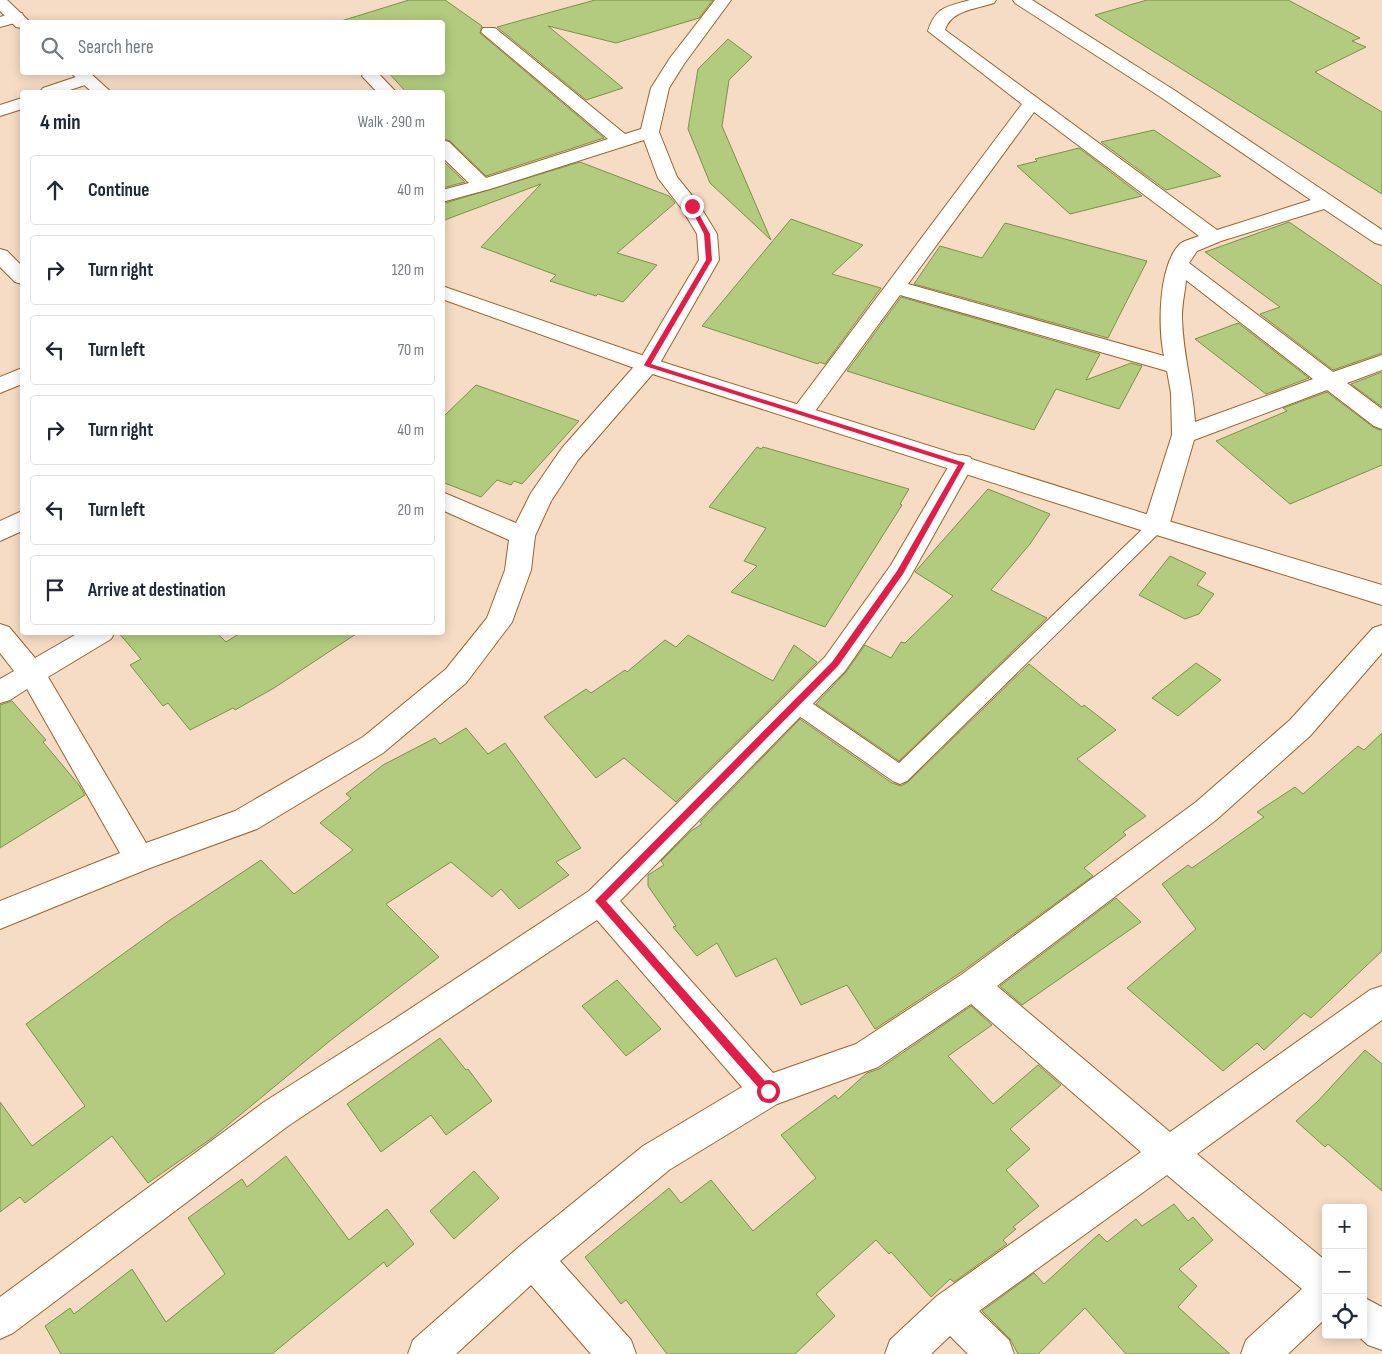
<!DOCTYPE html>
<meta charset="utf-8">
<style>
:root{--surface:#fff;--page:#f2f2f3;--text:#1f2937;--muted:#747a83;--line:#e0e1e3}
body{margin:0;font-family:"Sofia Sans Condensed",sans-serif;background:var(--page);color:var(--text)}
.controls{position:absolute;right:15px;bottom:15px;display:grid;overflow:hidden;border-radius:5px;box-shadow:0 2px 12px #0003}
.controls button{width:45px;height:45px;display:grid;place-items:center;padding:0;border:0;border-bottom:1px solid var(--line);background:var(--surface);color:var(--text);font:25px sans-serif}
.stop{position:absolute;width:15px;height:15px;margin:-11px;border:4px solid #e11d48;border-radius:50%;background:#fff}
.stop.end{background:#e11d48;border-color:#fff;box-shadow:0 1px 5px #0008}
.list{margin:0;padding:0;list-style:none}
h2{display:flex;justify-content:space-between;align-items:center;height:65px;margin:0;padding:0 20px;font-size:21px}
h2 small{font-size:16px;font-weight:400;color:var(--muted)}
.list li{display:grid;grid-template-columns:32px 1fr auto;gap:15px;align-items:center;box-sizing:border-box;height:70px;margin:0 10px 10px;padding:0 10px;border:1px solid var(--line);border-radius:5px}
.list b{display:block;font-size:19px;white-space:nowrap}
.list em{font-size:16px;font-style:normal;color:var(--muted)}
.icon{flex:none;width:28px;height:28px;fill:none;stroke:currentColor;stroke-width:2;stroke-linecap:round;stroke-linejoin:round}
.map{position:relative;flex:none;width:1382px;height:1354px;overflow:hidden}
.search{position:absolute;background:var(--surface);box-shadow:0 2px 12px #0003;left:20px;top:20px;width:425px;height:55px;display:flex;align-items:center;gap:12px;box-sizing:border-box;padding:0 18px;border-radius:5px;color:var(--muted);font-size:19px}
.panel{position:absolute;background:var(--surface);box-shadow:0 2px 12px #0003;left:20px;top:90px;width:425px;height:545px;border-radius:5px}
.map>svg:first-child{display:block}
</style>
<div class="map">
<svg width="1382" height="1354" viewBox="0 0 1382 1354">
<rect width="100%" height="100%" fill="#f6dcc5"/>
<g fill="#b2cb7e" stroke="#7b9247">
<path d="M409,0H445L482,26L480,33L604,138L486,176L450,141L442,138V92H406L388,72H442V22L341,21Z"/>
<path d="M595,0H713L699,18L616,43L548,26L623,88L586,100L497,27Z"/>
<path d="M1147,0H1288L1360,38L1352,41L1366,47L1315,72L1382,112V194L1095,15Z"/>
<path d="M728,39L752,57L729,80L722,126L771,240L710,183L688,129L698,69Z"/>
<path d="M1154,130L1221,176L1166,190L1101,142Z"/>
<path d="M1079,148L1142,196L1070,214L1017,166L1037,161L1035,159Z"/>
<path d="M442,160L465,182L442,188Z"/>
<path d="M580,162L669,196L675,203L617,253L657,265L623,302L598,294L596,296L550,281L556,275L481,247L541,184L442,221V204Z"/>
<path d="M791,219L863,245L832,274L881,288L825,364L819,362L818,364L702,326Z"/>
<path d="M1289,222L1382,286V353L1333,370L1260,314L1280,307L1205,252Z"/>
<path d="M1005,223L1147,261L1108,338L914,284L940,246L982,258Z"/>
<path d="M901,297L1100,354L1086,380L1131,363L1142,366L1119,409L1056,389L1034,430L847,371Z"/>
<path d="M1238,323L1309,378L1266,394L1195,339Z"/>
<path d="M1382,372V407L1351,384Z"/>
<path d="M476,385L579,421L522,484L514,481L511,485L497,480L481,497L442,482V418Z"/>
<path d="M1327,392L1373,427L1382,431V465L1290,504L1216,441L1287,411L1283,408Z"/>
<path d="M757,447L761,449L763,447L909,489L900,504L902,505L825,627L731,592L757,566L744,561L766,528L709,507Z"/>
<path d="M988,489L1050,514L1030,544L991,590L1047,618L899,761L816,704L846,672L865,645L891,658L901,642L905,643L953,596L915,572Z"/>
<path d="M1170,556L1206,573L1197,585L1214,594L1199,614L1185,619L1139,595Z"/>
<path d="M118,632H216L226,642L242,632H359L274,688L235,710L233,708L190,730L168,703L163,706L130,665L141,659Z"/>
<path d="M688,635L773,681L794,645L817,662L676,802L624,758L596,778L544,717L586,689L591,693L625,670L627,672L665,640L676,647Z"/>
<path d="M1196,663L1221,680L1178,716L1152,698Z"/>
<path d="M1029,664L1082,707L1084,705L1116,730L1077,759L1146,816L1123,832L1126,835L1084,868L1093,876L960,973L875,1029L847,985L801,1005L776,958L736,977L717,943L697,956L673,927L676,926L648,886V875L664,865L661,861L691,831L702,824L700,822L800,719L892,783L901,786L908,782Z"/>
<path d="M12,701L46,740L43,742L79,785L85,795L0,848V705Z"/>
<path d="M466,728L488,754L505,743L581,848L556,862L569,875L519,909L501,889L492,897L451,862L386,904L439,957L331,1040L212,1138L148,1183L112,1136L25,1203L20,1197L0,1212V1102L32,1146L85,1106L26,1024L170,920L261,860L294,894L353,850L320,823L351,798L346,794L383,765L435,738L440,744Z"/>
<path d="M1382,733V951L1311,1018L1304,1013L1264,1050L1257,1043L1223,1071L1127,988L1196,929L1162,884L1188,865L1192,868L1264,817L1257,812L1295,787L1303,794L1358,746L1364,750Z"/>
<path d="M1116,898L1141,922L1022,1005L1000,986Z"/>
<path d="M617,980L661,1029L626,1056L582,1006Z"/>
<path d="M971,1006L992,1025L948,1056L993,1104L1038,1065L1061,1085L1010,1129L1030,1149L1006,1170L1039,1206L1013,1227L1016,1229L1003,1240L1007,1244L954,1282L950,1279L931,1297L891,1252L889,1254L876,1240L816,1294L835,1316L795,1354H667L626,1300L621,1304L585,1257L669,1188L681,1203L711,1180L753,1231L816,1178L781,1135L835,1095L838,1099L867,1073L879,1069Z"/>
<path d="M440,1038L466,1070L468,1069L492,1101L446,1135L431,1115L381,1152L347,1104Z"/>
<path d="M1365,1050L1382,1064V1191L1328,1144L1325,1147L1296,1121L1318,1101Z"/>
<path d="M286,1156L349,1240L387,1209L414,1244L387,1267L384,1262L272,1354H61L45,1326L70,1308L74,1314L132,1269L166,1322L225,1274L188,1218L242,1179L247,1187Z"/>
<path d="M474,1171L499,1198L454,1239L430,1211Z"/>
<path d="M1174,1204L1188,1221L1193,1217L1213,1240L1179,1269L1197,1286L1178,1307L1230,1354H1126L1085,1308L1038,1354H1018L1010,1339L982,1311L1034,1273L1044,1284L1099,1234L1107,1242L1136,1219L1142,1226Z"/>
</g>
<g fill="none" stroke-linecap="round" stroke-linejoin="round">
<g stroke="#9d6327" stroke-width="2">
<path id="service" d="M1156,520L1162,522L1165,526L1162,530L907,781L900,784L893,781L789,709L786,703L789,697L796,695L803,697L899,763L1150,522Z"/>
</g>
<g stroke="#9d6327" stroke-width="2">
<g id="minor">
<path d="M715,0H731L684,64L669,88L659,132L677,177L698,203L717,234L719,260L656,370L578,460L551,501L535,536L531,570L512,622L466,683L383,753L257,829L150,868L0,929V901L120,853L27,689L10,700L0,703V679L14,671L0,653V624L9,627L35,658L80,632H115L111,639L48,677L146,843L235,811L363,737L446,669L487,618L505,570L509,540L442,510V492L516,523L531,493L562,448L639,361L699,260L697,234L682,209L658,178L644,140L490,189L442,202V190L469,183L442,157V140L449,142L486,178L608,139L481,32L483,28H495L625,134L641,129L651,88L670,58Z"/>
<path d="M970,0H996L994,3C976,9 951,10 945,30L1217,230L1311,200L1162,98L1015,3L1013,0H1032L1174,90L1382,230V245L1375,243L1324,209L1221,241L1197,251L1189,263L1333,372L1382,355V370L1347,383L1382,409V429L1374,426L1327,390L1194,440L1169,526L1165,532L1156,535L1147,532L1143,526L1172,435L1171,393L1167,371L900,295L810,418L802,420L794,418L790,413L794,408L1022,104L928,31C936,6 947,7 970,0ZM1034,112L1199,236C1194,238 1186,240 1181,243C1158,264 1158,327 1164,356L908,284ZM1186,280L1313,379L1195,422C1193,386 1182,351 1182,315C1182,304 1185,292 1186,280Z"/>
<path d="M16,12L22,13L24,17L22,21L0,27V17Z"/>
<path d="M365,72H377L396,92H377L362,76Z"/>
<path d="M85,74L91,75L94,79L91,83L64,92H40L43,88Z"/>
<path d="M22,98V109L0,116V105Z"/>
<path d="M0,249L7,251L22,266V284L15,282L0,267Z"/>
<path d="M22,368V384L0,393V377Z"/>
<path d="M962,455L970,457L974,463L909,579L845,671L620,901L773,1073L856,1044L961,975L1196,802L1290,720L1373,628L1382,625V653L1310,736L1216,820L997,986L1170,1132L1370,990L1382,986V1020L1197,1154L1326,1261V1318L1288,1354H1241L1246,1340L1302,1289L1167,1175L979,1311L1009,1340L1014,1354H968L950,1336L931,1354H885L890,1340L937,1296L1141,1152L971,1004L878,1067L777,1104L669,1170L560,1261L631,1340L636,1354H591L531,1285L456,1354H408L413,1340L520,1246L643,1146L742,1087L597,920L288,1126L13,1333L0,1339V1297L264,1102L390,1022L589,891L825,657L891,565L954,457Z"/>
<path d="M22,511V531L0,541V521Z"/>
<path d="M1363,1297L1382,1307V1350L1368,1345L1357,1335H1363Z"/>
</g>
</g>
<g stroke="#9d6327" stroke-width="2">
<g id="tertiary">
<path d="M0,0H7L30,22H22V28L16,27L0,11Z"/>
<path d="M70,72H89L111,92H92Z"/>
<path d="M442,286L656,360L1165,520L1382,585V605L1147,532L640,370L442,299Z"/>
</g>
</g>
<use href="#service" fill="#fff" fill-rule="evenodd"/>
<use href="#minor" fill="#fff" fill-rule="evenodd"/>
<use href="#tertiary" fill="#fff" fill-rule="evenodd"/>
</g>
<path fill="#e11d48" d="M689,205H694L710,234L712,260L651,364L965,463L903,574L838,666L606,901L771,1088L773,1091L768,1096L764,1094L595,901L832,662L897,571L958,465L645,366L644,365L706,260L704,234Z"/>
</svg>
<div class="controls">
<button>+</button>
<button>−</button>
<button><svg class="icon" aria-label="locate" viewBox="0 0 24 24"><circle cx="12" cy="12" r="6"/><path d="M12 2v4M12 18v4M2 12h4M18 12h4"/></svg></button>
</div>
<div class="stop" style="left:768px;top:1091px"></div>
<div class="stop end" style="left:692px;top:206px"></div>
<div class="search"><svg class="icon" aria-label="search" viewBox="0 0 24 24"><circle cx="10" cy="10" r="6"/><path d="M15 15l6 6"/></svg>Search here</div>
<section class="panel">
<h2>4 min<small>Walk · 290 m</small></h2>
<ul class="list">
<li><svg class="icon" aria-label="ahead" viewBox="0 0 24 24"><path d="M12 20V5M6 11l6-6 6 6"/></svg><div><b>Continue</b></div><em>40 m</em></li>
<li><svg class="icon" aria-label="right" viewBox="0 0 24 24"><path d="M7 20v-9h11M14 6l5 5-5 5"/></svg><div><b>Turn right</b></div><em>120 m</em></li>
<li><svg class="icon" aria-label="left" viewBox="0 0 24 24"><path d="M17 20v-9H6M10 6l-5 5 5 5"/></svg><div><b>Turn left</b></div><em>70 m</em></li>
<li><svg class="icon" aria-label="right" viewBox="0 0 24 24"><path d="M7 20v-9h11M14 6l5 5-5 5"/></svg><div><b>Turn right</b></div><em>40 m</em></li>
<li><svg class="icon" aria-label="left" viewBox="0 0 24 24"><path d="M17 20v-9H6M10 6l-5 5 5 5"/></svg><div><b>Turn left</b></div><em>20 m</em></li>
<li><svg class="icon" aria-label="arrive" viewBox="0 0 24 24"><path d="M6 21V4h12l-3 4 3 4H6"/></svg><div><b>Arrive at destination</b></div></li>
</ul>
</section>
</div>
